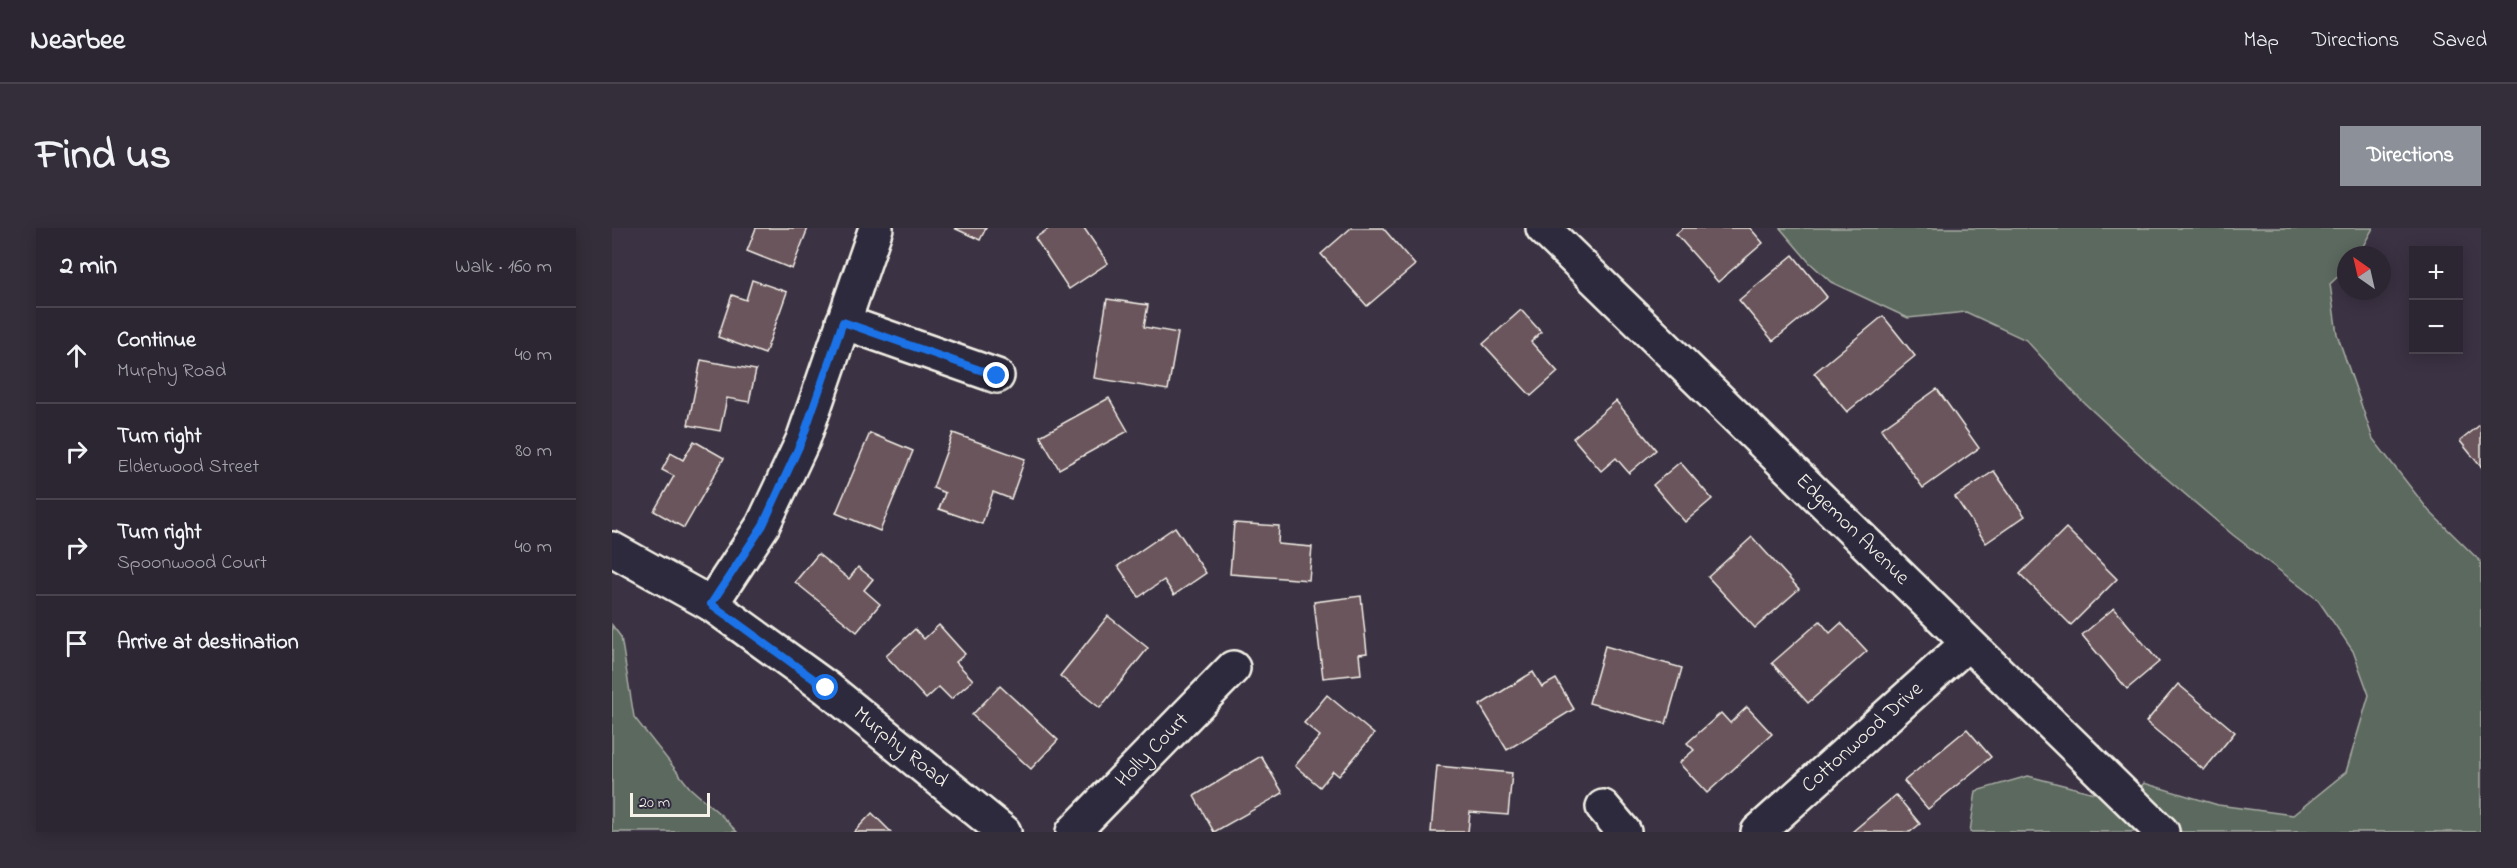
<!DOCTYPE html>
<meta charset="utf-8">
<style>
:root{--surface:#2c2632;--page:#342e3a;--text:#f1f3f6;--muted:#a6a5ac;--line:#48434d;--accent:#8c9099}
body{margin:0;font-family:"Indie Flower",sans-serif;background:var(--page);color:var(--text)}
.controls{position:absolute;right:18px;top:18px;display:grid;overflow:hidden;border-radius:0px;box-shadow:0 3px 15px #0003}
.controls button{width:54px;height:54px;display:grid;place-items:center;padding:0;border:0;border-bottom:2px solid var(--line);background:var(--surface);color:var(--text);font:30px sans-serif}
.compass{position:absolute;left:1725px;top:18px;width:54px;height:54px;border-radius:50%;background:var(--surface);box-shadow:0 3px 15px #0003;rotate:326deg}
.scale{position:absolute;left:18px;bottom:15px;width:80px;box-sizing:border-box;padding-left:6px;border:3px solid #f4f1e8;border-top:0;font-size:16px;line-height:21px;white-space:nowrap;color:#f4f1e8;-webkit-text-stroke:4px #2f2a3d;paint-order:stroke}
.stop{position:absolute;width:18px;height:18px;margin:-14px;border:4px solid #1a73e8;border-radius:50%;background:#fff}
.stop.end{background:#1a73e8;border-color:#fff;box-shadow:0 2px 6px #0008}
.list{margin:0;padding:0;list-style:none}
h2{display:flex;justify-content:space-between;align-items:center;height:78px;margin:0;padding:0 24px;font-size:26px}
h2 small{font-size:20px;font-weight:400;color:var(--muted)}
.list li{display:grid;grid-template-columns:39px 1fr auto;gap:18px;align-items:center;box-sizing:border-box;height:96px;padding:0 24px;border-top:2px solid var(--line)}
.list b{display:block;font-size:22px;white-space:nowrap}
.list p{margin:0;font-size:20px;white-space:nowrap;color:var(--muted)}
.list em{font-size:20px;font-style:normal;color:var(--muted)}
.icon{flex:none;width:33px;height:33px;fill:none;stroke:currentColor;stroke-width:2;stroke-linecap:round;stroke-linejoin:round}
.map{position:relative;flex:none;width:1869px;height:604px;overflow:hidden;border-radius:0px}
header{display:flex;align-items:center;gap:36px;box-sizing:border-box;height:84px;padding:0 30px;background:var(--surface);border-bottom:2px solid var(--line)}
header strong{font-size:28px}
nav{display:flex;gap:33px;margin-inline-start:auto;font-size:21px}
.intro{display:flex;align-items:center;justify-content:space-between;box-sizing:border-box;height:144px;padding:0 36px}
h1{margin:0;font-size:42px}
.button{padding:15px 27px;border-radius:0px;background:var(--accent);color:#fff;font-size:21px;font-weight:700}
main{display:flex;gap:36px;padding:0 36px}
aside{flex:1;background:var(--surface);border-radius:0px;box-shadow:0 3px 15px #0003}
.map>svg:first-child{display:block}
</style>
<header>
<strong>Nearbee</strong>
<nav><a>Map</a><a>Directions</a><a>Saved</a></nav>
</header>
<div class="intro"><h1>Find us</h1><a class="button">Directions</a></div>
<main>
<aside>
<h2>2 min<small>Walk · 160 m</small></h2>
<ul class="list">
<li><svg class="icon" aria-label="ahead" viewBox="0 0 24 24"><path d="M12 20V5M6 11l6-6 6 6"/></svg><div><b>Continue</b><p>Murphy Road</p></div><em>40 m</em></li>
<li><svg class="icon" aria-label="right" viewBox="0 0 24 24"><path d="M7 20v-9h11M14 6l5 5-5 5"/></svg><div><b>Turn right</b><p>Elderwood Street</p></div><em>80 m</em></li>
<li><svg class="icon" aria-label="right" viewBox="0 0 24 24"><path d="M7 20v-9h11M14 6l5 5-5 5"/></svg><div><b>Turn right</b><p>Spoonwood Court</p></div><em>40 m</em></li>
<li><svg class="icon" aria-label="arrive" viewBox="0 0 24 24"><path d="M6 21V4h12l-3 4 3 4H6"/></svg><div><b>Arrive at destination</b></div></li>
</ul>
</aside>
<div class="map">
<svg width="1869" height="604" viewBox="0 0 1869 604">
<rect width="100%" height="100%" fill="#3b3243"/>
<filter id="ink" filterUnits="userSpaceOnUse"><feTurbulence type="fractalNoise" baseFrequency=".0167" numOctaves="2"/><feDisplacementMap in="SourceGraphic" scale="12" xChannelSelector="R" yChannelSelector="G"/><feConvolveMatrix kernelMatrix="1 2 1 2 8 2 1 2 1" color-interpolation-filters="sRGB"/></filter>
<g filter="url(#ink)">
<g fill="#5c695f" stroke="#a8ada4" stroke-width="1.5">
<path d="M1168,0H1761L1746,27H1734V41L1718,56L1725,106L1761,211L1817,283L1869,334V604H1570L1526,562L1532,555L1606,577L1681,587L1734,544L1757,467L1741,423L1706,372L1621,307L1540,238L1468,171L1414,112L1354,84L1296,90L1219,54L1197,34Z"/>
<path d="M0,397L9,409L22,489L78,560L109,587L125,604H0Z"/>
<path d="M1416,548L1482,565L1489,564L1530,604H1358L1364,563Z"/>
</g>
<g fill="#6b545c" stroke="#f4f1e8" stroke-width="1.5">
<path d="M144,0H196L180,41L135,23Z"/>
<path d="M342,0H374L368,12Z"/>
<path d="M438,0H472L496,35L457,61L423,10Z"/>
<path d="M739,0H771L803,37L755,78L709,26Z"/>
<path d="M1071,0H1138L1151,15L1106,54L1064,6Z"/>
<path d="M1181,27L1215,69L1161,113L1127,72Z"/>
<path d="M140,52L175,64L153,126L106,109L120,67L134,72Z"/>
<path d="M495,71L536,77L532,99L566,105L556,162L482,150Z"/>
<path d="M909,82L929,104L919,114L946,144L919,168L871,116Z"/>
<path d="M1271,88L1303,128L1235,184L1202,145Z"/>
<path d="M89,132L144,142L137,174L115,170L108,203L76,197Z"/>
<path d="M1325,161L1367,220L1311,260L1269,201Z"/>
<path d="M497,170L516,203L447,241L428,208Z"/>
<path d="M1004,173L1044,222L1017,245L1004,230L989,243L961,210Z"/>
<path d="M1869,196V239L1848,213Z"/>
<path d="M258,205L301,223L268,303L224,285Z"/>
<path d="M341,205L413,231L399,271L381,264L370,296L327,281L333,265L321,260Z"/>
<path d="M82,213L112,230L72,300L42,283L62,248L50,242L59,225L71,232Z"/>
<path d="M1068,234L1100,271L1073,294L1041,257Z"/>
<path d="M1382,243L1413,288L1374,315L1343,269Z"/>
<path d="M622,295L667,298L666,316L700,319L697,352L618,346Z"/>
<path d="M563,299L594,345L562,367L552,352L527,369L506,338Z"/>
<path d="M1454,300L1505,351L1459,397L1408,346Z"/>
<path d="M1140,309L1187,361L1143,400L1096,349Z"/>
<path d="M206,326L237,351L246,339L261,351L252,362L268,376L245,404L183,354Z"/>
<path d="M749,368L755,425L747,426L749,446L711,450L702,374Z"/>
<path d="M1502,380L1547,434L1515,461L1470,407Z"/>
<path d="M496,388L536,420L488,480L448,448Z"/>
<path d="M1208,393L1218,405L1229,395L1255,423L1196,475L1160,435Z"/>
<path d="M327,397L353,426L344,434L361,452L339,471L327,459L314,471L274,428L303,401L312,411Z"/>
<path d="M993,418L1070,440L1054,496L977,475Z"/>
<path d="M921,444L930,459L944,451L962,481L895,522L868,477Z"/>
<path d="M1566,456L1623,504L1592,542L1534,494Z"/>
<path d="M388,458L446,512L419,541L360,487Z"/>
<path d="M715,467L762,506L727,548L721,543L708,559L683,538L708,508L692,495Z"/>
<path d="M1135,479L1160,506L1095,565L1067,535L1082,522L1075,515L1109,485L1118,495Z"/>
<path d="M1355,501L1379,529L1316,581L1292,553Z"/>
<path d="M649,528L671,565L602,604L582,568Z"/>
<path d="M825,538L900,545L896,587L858,584L856,604H819Z"/>
<path d="M1284,567L1308,596L1298,604H1240Z"/>
<path d="M260,585L279,604H242Z"/>
</g>
<g fill="none" stroke-linecap="round" stroke-linejoin="round">
<g stroke="#f4f1e8" stroke-width="38">
<g id="minor">
<path id="s1" d="M931,0L1550,604"/>
<path d="M231,94L385,148"/>
<path id="s2" d="M0,321L99,376L215,460L392,604"/>
<path d="M99,376L151,297L191,212L264,0"/>
<path d="M991,579L1012,604"/>
<path id="s3" d="M461,604L621,440"/>
<path id="s4" d="M1146,604L1355,416"/>
</g>
</g>
<use href="#minor" stroke="#2f2a3d" stroke-width="33"/>
</g>
</g>
<g fill="none" stroke-linecap="round" stroke-linejoin="round" filter="url(#ink)">
<path stroke="#1a73e8" stroke-width="8" d="M214,460L99,376L151,297L190,212L231,94L385,148"/>
</g>
<g text-anchor="middle" dominant-baseline="central" stroke-width="5" stroke-linejoin="round" paint-order="stroke">
<g font-size="21" fill="#f4f1e8" stroke="#2f2a3d">
<text stroke="none"><textPath href="#s1" startOffset="432">Edgemon Avenue</textPath></text>
<text stroke="none"><textPath href="#s4" startOffset="141">Cottonwood Drive</textPath></text>
<text stroke="none"><textPath href="#s2" startOffset="351">Murphy Road</textPath></text>
<text stroke="none"><textPath href="#s3" startOffset="114">Holly Court</textPath></text>
</g>
</g>
</svg>
<div class="controls">
<button>+</button>
<button>−</button>
</div>
<svg class="compass" viewBox="-18 -18 36 36"><path d="M0-13l5 13h-10z" fill="#e53935"/><path d="M0 13l5-13h-10z" fill="#a6a5ac"/></svg>
<div class="scale">20 m</div>
<div class="stop" style="left:214px;top:460px"></div>
<div class="stop end" style="left:385px;top:148px"></div>
</div>
</main>
